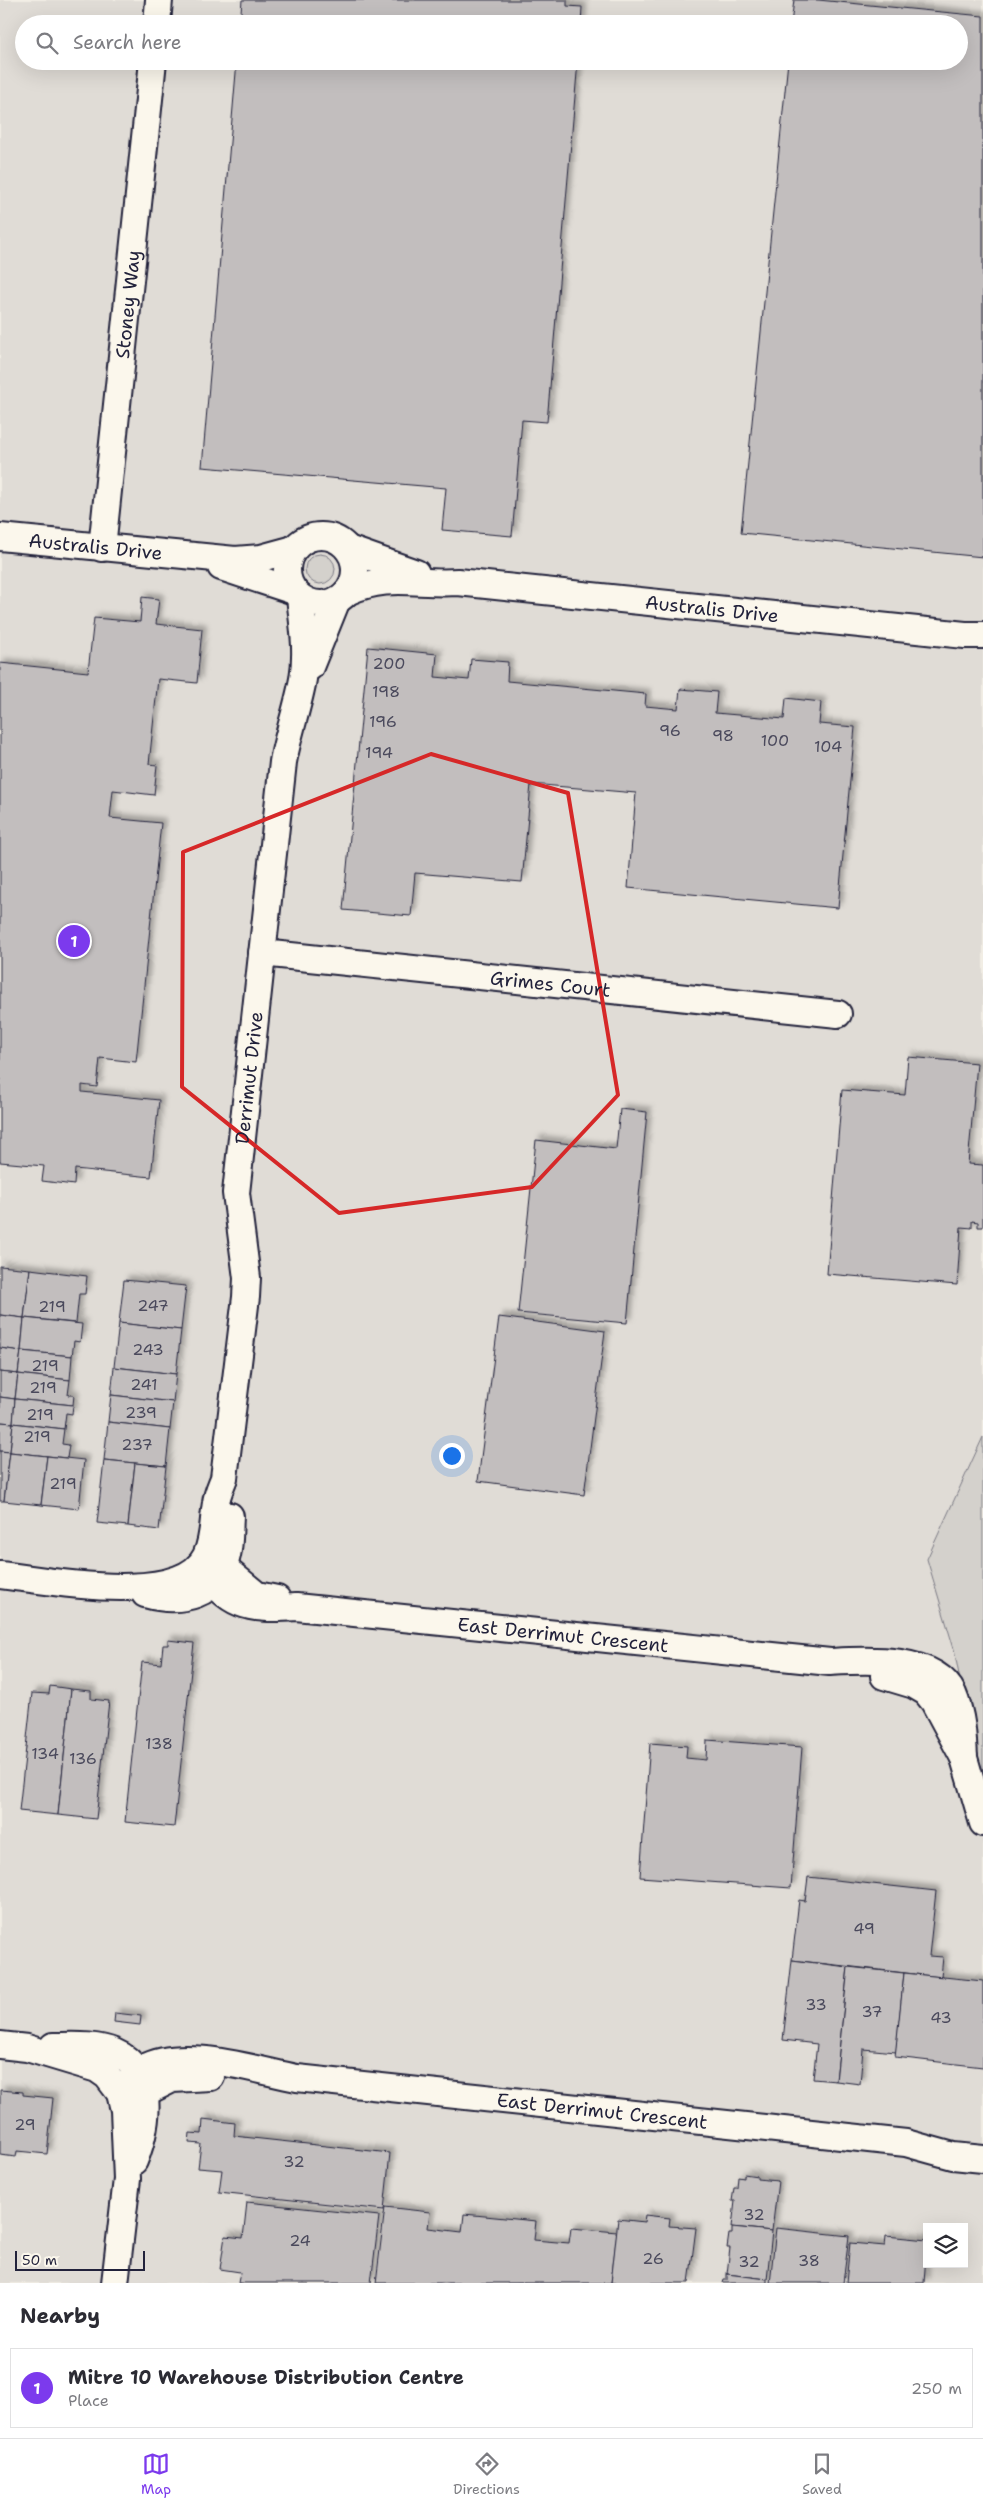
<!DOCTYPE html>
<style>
:root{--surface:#fff;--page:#f2f2f3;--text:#2b2b33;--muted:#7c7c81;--line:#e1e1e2;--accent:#7c3aed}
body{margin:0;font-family:"Shantell Sans",sans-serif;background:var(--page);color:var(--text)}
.controls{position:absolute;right:15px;bottom:15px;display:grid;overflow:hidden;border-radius:0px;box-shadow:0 5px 20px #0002}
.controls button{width:45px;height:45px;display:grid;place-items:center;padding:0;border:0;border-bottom:1px solid var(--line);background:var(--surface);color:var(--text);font:25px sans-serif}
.scale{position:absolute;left:15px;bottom:12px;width:130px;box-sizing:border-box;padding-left:5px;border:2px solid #22223b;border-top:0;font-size:14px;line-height:18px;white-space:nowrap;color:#22223b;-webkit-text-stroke:4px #fbf7ec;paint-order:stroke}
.you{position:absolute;left:451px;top:1455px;width:18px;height:18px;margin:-12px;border:4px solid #fff;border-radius:50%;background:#1a73e8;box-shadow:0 0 0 8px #1a73e833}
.badge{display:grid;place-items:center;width:32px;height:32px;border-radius:50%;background:var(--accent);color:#fff;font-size:16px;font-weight:700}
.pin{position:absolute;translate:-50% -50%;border:2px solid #fff;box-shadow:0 1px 5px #0006}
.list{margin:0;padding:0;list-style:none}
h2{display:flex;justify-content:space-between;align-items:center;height:65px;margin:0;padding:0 20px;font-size:21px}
h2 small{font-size:16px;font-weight:400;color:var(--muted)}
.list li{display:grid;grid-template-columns:32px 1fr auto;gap:15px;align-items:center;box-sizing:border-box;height:80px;margin:0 10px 10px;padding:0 10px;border:1px solid var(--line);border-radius:0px}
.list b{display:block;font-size:19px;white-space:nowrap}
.list p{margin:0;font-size:16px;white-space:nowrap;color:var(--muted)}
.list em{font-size:16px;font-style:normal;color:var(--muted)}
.icon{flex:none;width:28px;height:28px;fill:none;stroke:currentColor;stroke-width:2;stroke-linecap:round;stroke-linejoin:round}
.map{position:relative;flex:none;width:983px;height:2283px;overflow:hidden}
.search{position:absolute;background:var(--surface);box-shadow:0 5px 20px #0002;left:15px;right:15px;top:15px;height:55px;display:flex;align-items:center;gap:12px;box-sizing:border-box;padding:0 18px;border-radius:28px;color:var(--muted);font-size:19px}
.sheet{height:155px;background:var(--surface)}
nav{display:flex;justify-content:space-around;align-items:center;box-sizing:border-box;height:70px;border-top:1px solid var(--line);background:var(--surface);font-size:14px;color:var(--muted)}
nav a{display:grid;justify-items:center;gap:2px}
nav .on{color:var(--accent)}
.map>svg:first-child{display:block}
</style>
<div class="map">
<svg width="983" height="2283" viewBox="0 0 983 2283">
<defs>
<filter id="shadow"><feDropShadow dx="4.5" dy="-4.5" stdDeviation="2.5" flood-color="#0004"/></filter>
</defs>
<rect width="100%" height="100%" fill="#f2eee5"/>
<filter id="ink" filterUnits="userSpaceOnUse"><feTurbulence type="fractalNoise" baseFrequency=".02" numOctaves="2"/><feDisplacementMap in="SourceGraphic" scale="10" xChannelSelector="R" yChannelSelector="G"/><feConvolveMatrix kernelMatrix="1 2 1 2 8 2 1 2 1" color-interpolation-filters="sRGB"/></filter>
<g filter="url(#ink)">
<path fill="#e0dcd6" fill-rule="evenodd" d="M0,0H983V2283H0ZM24,24H959V61H24ZM927,2227H964V2264H927Z"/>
<g fill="#d4d1cc" stroke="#7b7a84">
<circle cx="320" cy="569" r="15"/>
<path d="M983,1437V1772L969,1727L954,1649L927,1559Z"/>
</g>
<g fill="#c2bebe" stroke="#22223b" filter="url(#shadow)">
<path d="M242,0H567V6L582,7L581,24H240Z"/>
<path d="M794,0H818L983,16V557L741,533L788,61H959V24H791Z"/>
<path d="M237,61H578L547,422L522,420L512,536L442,530L446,488L202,467Z"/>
<path d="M142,597L159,599L156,624L202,629L197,683L158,679L149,764L157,765L154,795L113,790L110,818L161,823L136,1062L100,1058L97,1087L82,1085V1092L159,1100L151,1177L75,1169L74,1185L42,1181L44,1166L0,1162V663L88,672L94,618L140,622Z"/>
<path d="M368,647L437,654L435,677L469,680L471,659L508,662L507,681L646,694L645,706L678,709L680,689L717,692L715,713L784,719L786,698L821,702L819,724L855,727L838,908L628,888L636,793L531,784L522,882L415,873L411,916L343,910Z"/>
<path d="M908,1057L977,1063L968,1164L983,1165V1227H978V1222L972,1221V1228L961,1227L957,1285L827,1274L842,1090L905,1095Z"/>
<path d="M620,1109L647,1112L627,1323L518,1313L536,1140L616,1149Z"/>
<path d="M0,1266L30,1269L24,1318L0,1315Z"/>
<path d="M30,1269L87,1276L85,1294H79L76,1323L24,1318Z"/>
<path d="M124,1280L186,1286L181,1330L119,1323Z"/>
<path d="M0,1315L24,1318L21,1351L0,1348Z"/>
<path d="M499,1317L605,1331L584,1495L478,1481Z"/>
<path d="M24,1318L82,1324L80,1342L74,1341L72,1356L21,1351Z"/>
<path d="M119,1323L181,1330L176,1374L114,1367Z"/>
<path d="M0,1348L21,1351L18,1374L0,1372Z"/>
<path d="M21,1351L72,1356L70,1380L18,1374Z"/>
<path d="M114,1367L176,1374L173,1402L111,1395Z"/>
<path d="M0,1372L18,1374L15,1399L0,1397Z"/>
<path d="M18,1374L70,1380L68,1395H74L73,1405L15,1399Z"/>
<path d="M111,1395L173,1402L170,1429L108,1422Z"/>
<path d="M0,1397L15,1399L13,1423L0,1422Z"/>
<path d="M15,1399L73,1405L72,1414L66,1413L64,1429L13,1423Z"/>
<path d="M0,1422L13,1423L10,1452L0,1451Z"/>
<path d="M108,1422L170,1429L166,1466L104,1460Z"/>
<path d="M13,1423L64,1429L62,1444L69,1445L67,1458L10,1452Z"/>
<path d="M0,1451L10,1452L4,1501H0Z"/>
<path d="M10,1452L47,1456L41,1505L4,1501Z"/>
<path d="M47,1456L84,1460L79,1509L41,1505Z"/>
<path d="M104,1460L135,1463L128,1526L97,1523Z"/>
<path d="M135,1463L166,1466L159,1530L128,1526Z"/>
<path d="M168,1640L194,1643L174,1827L125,1822L142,1662L161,1664L163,1645H168Z"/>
<path d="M50,1686L71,1689L58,1815L19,1811L32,1693L49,1694Z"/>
<path d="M71,1689L91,1691V1699L109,1701L96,1819L58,1815Z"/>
<path d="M707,1740L802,1747L791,1888L640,1877L650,1743L687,1746L686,1758L706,1760Z"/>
<path d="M808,1877L936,1891L929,1956L943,1957L941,1977L792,1960L799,1900L805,1901Z"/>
<path d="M792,1960L848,1967L836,2081L813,2079L817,2044L783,2040Z"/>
<path d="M848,1967L904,1973L896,2052L863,2049L860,2084L836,2081Z"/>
<path d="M904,1973L983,1981V2067L895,2057Z"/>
<path d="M115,2013L141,2016L140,2025L114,2022Z"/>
<path d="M0,2090L23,2092V2095L53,2098L47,2154L17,2151L16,2157L0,2155Z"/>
<path d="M203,2119L235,2123L234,2136L390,2153L384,2210L219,2192L222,2170L198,2168L201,2144L189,2143L190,2133L202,2134Z"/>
<path d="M744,2174L757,2176V2179L778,2181L772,2231L732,2227L735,2201H732L734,2188H737L738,2177L744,2178Z"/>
<path d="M247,2202L379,2216L371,2283H238L240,2272L220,2269L225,2236L243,2238Z"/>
<path d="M385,2207L430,2212L428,2228L462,2232L464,2214L536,2221L534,2240L569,2243L571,2228L617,2232L611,2283H376Z"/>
<path d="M645,2215L670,2218L669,2226L696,2228L689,2283H611L618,2219L644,2222Z"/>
<path d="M732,2227L772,2231L767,2279L727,2274L730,2248H727L729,2234H732Z"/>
<path d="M776,2228L849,2236L843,2283H770Z"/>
<path d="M886,2236L927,2240L924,2283H846L850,2243L885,2246Z"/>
<path d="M727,2274L767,2279V2283H723L724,2280H727Z"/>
</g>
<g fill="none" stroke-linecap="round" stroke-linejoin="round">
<g stroke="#22223b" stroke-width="30">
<g id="minor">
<path d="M157,24L159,0"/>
<circle cx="321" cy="570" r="34"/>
<path id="s1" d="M0,537L235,560L261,558L294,549"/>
<path id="s2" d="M102,548L153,61"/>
<path d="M348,549L416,573"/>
<path d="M221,567L294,591"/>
<path id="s3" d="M347,592C388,573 417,585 458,582L965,635H983"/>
<path d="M310,667L337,600"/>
<path id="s4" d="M262,953L838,1014"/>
<path id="s5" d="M200,1565C227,1606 248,1611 296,1607L830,1662C865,1660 935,1655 953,1694C962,1715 963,1736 964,1758"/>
<path d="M207,1565L223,1567L257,1595L277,1599"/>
<path id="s6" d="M0,1575C48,1580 181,1608 206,1556C214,1540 213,1520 216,1503C217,1494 221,1486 224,1478L246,1297L247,1278L236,1193L283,762C288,734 298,707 303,679C308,651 303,624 300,597"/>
<path d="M145,1594C180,1604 219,1597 227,1555C230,1543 229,1529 230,1516"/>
<path d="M884,1676L914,1685L926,1692L934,1702L964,1758L983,1823"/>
<path d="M0,2045L27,2048L97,2069L107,2076L120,2093L124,2110L127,2179L115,2283"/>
<path d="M53,2046C72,2046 96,2044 114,2052C157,2070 148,2126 134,2161"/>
<path id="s7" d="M120,2093C127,2085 134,2074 144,2068C183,2046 255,2070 297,2078L906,2143L953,2156L983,2159"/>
<path d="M128,2093L146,2092L172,2079L211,2077"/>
</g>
</g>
<use href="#minor" stroke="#fbf7ec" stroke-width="26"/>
</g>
</g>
<path fill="none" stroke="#d62828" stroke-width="4" stroke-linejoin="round" d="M431,754L568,793L618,1095L532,1187L339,1213L182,1087L183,852Z"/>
<g text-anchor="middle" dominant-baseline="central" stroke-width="4" stroke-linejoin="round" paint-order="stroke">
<g font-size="16" fill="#4a495c">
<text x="389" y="663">200</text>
<text x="386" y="691">198</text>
<text x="383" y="721">196</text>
<text x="670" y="730">96</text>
<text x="723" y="735">98</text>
<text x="775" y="740">100</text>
<text x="828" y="746">104</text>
<text x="379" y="752">194</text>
<text x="153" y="1305">247</text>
<text x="52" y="1306">219</text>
<text x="148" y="1349">243</text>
<text x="45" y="1365">219</text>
<text x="144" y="1384">241</text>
<text x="43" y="1387">219</text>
<text x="141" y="1412">239</text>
<text x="40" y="1414">219</text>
<text x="37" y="1436">219</text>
<text x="137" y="1444">237</text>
<text x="63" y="1483">219</text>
<text x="159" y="1743">138</text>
<text x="45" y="1753">134</text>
<text x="83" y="1758">136</text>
<text x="864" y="1928">49</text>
<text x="816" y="2004">33</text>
<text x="872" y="2011">37</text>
<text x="941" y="2017">43</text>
<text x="25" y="2124">29</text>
<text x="294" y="2161">32</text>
<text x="754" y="2214">32</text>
<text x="300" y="2240">24</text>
<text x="653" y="2258">26</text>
<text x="809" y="2260">38</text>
<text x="749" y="2261">32</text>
</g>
<g font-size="19" fill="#22223b" stroke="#fbf7ec">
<text stroke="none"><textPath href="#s2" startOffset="245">Stoney Way</textPath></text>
<text stroke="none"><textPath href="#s1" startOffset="96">Australis Drive</textPath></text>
<text stroke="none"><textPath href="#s3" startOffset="368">Australis Drive</textPath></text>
<text stroke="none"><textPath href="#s4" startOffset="290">Grimes Court</textPath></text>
<text stroke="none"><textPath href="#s6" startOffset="700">Derrimut Drive</textPath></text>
<text stroke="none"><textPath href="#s5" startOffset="381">East Derrimut Crescent</textPath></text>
<text stroke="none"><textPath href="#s7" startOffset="498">East Derrimut Crescent</textPath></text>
</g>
</g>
</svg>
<div class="controls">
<button><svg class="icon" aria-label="layers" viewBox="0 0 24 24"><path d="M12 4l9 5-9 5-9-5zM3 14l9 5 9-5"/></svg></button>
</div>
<div class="scale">50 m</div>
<div class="you"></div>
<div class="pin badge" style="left:74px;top:941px">1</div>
<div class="search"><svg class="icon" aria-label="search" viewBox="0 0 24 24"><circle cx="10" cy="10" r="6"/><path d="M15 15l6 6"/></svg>Search here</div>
</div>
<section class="sheet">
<h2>Nearby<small></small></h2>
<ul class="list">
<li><span class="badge">1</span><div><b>Mitre 10 Warehouse Distribution Centre</b><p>Place</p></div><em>250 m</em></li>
</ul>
</section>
<nav>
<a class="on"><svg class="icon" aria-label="map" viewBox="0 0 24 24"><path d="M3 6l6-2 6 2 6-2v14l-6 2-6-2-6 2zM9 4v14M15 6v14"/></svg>Map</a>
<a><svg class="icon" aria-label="directions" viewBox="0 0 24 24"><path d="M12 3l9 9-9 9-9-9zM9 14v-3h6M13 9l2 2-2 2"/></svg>Directions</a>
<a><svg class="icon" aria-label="saved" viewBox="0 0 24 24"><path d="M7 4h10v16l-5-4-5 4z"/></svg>Saved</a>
</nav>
